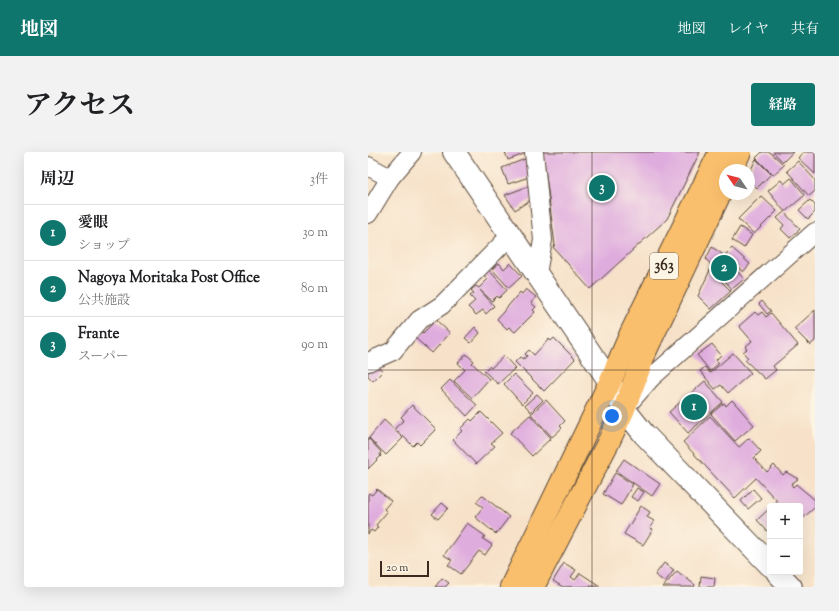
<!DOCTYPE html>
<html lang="ja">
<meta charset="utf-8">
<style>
:root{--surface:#fff;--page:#f2f2f2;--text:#202124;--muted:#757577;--line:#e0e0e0;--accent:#0f766e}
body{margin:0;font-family:"Sorts Mill Goudy","Noto Serif JP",serif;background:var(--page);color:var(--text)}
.controls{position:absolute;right:12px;bottom:12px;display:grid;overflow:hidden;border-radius:4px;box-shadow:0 4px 16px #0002}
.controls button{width:36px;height:36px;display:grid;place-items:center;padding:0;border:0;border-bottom:1px solid var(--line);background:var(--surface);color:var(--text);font:20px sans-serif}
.compass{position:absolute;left:351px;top:12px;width:36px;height:36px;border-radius:50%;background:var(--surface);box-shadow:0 4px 16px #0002;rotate:305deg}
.scale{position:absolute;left:12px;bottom:10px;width:49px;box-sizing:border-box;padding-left:4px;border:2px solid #3b2a1e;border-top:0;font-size:11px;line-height:14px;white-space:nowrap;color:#3b2a1e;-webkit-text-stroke:3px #fcf5e5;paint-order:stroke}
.you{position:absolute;left:244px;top:264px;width:14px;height:14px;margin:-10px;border:3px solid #fff;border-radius:50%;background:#1a73e8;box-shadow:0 0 0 6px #1a73e833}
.badge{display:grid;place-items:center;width:26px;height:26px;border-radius:50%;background:var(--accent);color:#fff;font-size:13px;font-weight:700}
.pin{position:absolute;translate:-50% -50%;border:2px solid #fff;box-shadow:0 1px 4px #0006}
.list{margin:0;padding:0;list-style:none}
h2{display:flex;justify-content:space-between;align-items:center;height:52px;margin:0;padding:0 16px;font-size:17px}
h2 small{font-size:13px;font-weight:400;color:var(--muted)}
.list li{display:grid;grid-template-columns:26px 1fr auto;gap:12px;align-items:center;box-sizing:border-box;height:56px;padding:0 16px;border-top:1px solid var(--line)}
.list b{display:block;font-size:15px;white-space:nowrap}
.list p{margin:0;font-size:13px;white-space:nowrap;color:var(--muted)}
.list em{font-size:13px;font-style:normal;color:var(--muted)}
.map{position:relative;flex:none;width:447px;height:435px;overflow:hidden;border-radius:4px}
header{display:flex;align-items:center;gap:24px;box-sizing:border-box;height:56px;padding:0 20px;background:var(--accent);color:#fff}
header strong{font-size:19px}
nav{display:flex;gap:22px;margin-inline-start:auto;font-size:14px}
.intro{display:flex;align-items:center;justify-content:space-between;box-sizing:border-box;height:96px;padding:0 24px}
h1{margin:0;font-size:28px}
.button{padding:10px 18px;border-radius:4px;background:var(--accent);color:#fff;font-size:14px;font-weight:700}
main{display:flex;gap:24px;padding:0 24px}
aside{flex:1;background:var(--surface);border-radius:4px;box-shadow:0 4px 16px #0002}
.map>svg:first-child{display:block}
</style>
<header>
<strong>地図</strong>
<nav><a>地図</a><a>レイヤ</a><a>共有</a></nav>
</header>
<div class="intro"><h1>アクセス</h1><a class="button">経路</a></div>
<main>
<aside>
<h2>周辺<small>3件</small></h2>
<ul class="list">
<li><span class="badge">1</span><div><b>愛眼</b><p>ショップ</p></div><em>30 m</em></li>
<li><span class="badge">2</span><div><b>Nagoya Moritaka Post Office</b><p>公共施設</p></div><em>80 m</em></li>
<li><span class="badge">3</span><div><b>Frante</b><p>スーパー</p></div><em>90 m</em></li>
</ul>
</aside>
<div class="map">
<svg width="447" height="435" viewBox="0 0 447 435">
<rect width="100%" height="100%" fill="#fcf5e5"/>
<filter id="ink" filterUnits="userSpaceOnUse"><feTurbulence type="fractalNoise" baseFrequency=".025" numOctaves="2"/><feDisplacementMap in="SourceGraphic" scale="8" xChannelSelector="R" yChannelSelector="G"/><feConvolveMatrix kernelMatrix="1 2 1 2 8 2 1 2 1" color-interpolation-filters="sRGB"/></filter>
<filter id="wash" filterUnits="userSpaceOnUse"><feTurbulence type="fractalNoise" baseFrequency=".012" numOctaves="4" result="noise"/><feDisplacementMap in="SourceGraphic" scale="16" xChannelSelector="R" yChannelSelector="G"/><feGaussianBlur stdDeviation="0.9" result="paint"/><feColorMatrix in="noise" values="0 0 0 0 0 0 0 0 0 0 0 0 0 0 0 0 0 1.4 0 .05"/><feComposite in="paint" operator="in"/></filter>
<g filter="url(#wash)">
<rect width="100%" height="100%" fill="#f7e2c9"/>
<g id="blocks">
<g fill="#dfacde">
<path d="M137,0H161L140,8Z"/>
<path d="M175,0H332L299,67L222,137L185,95L187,93Z"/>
<path d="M394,0H402L416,13L405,23L388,6Z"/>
<path d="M405,0H425L415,10Z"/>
<path d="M435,0H447V22L430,6Z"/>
<path d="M157,7L164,24L140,32L134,16Z"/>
<path d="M388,7L403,22L389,36L381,28V22Z"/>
<path d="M430,9L447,28V39L441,44L419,19Z"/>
<path d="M423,26L437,43L417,60L400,39L413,28L416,32Z"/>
<path d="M166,32L167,45L147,58L137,43Z"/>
<path d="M393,44L409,59L386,82L370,67Z"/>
<path d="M442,48L447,53V60L440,67L431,58Z"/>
<path d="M416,60L432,77L422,86L413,77L416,73L409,66Z"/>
<path d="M372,75L384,83L376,96L364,88Z"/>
<path d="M344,95L354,102L376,127L364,137L338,107Z"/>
<path d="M364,96L382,112L375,120L357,103Z"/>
<path d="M131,111L136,117L142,111L154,124L141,136L124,117Z"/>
<path d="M120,117L139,138L131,146L129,144L124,149L112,138L126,154L118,162L115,158L108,163L100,155L107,149L102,144L106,141L103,138L108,134L111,136L120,127L115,122Z"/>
<path d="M342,118L363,139L343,157L330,144Z"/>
<path d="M158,137L168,145L163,151L168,155L165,158L167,160L147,180L141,175L139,177L129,167L152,140L154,142Z"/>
<path d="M394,149L403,159L399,162L391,152Z"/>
<path d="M447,158V189L442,193L426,177Z"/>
<path d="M387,160L390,163L394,160L398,165L403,161L430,193L405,214L408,218L397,227L377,208L380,206L375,200L379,197L377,195L384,189L371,174Z"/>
<path d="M68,168L82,181L64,201L46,185L52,178L55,181Z"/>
<path d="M107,175L112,181L103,191L97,186Z"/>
<path d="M186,186L207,207L176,239L147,210L152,205L155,207L159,204L157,202L161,198L166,203L181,187L183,189Z"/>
<path d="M344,192L353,203L348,208L351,211L342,219L329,203Z"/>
<path d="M365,201L383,221L360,241L353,233L347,237L332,219L337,215L342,221Z"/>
<path d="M98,202L106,209L104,211L121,227L104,246L86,229L97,218L90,211Z"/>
<path d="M136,204L147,216L130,232L116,219L121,214L123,216Z"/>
<path d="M9,214L15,219L5,229L0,224V220L2,217L4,219Z"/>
<path d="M146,222L165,241L154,252L136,232Z"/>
<path d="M82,228L109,253L99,264L73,237Z"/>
<path d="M337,229L355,250L320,281L301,260Z"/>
<path d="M169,242L175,248L163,260L157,253Z"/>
<path d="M178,248L197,269L192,274L194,276L184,285L163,262Z"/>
<path d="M364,248L386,273L367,289L343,262L356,251L358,254Z"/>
<path d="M44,253L68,277L52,293L49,290L45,294L27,276L36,268L33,265Z"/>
<path d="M113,260L134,281L123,291L127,294L108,312L85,288L94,279L92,277L102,267L104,269Z"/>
<path d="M162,263L183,286L164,304L142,281Z"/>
<path d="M342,264L371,295L381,286L393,299L386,306L399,320L406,313L415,323L418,320L430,327L423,332L425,335L428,332L447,348V355L432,369V354H405L409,349L388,326L367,346L315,290Z"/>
<path d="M16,268L35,286L18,303L1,286Z"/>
<path d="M0,286L13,300L12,302L13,304L0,317Z"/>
<path d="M256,307L292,332L284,344L248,319Z"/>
<path d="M247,321L265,332L253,353L235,342Z"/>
<path d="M269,336L276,340L270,349L263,345Z"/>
<path d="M9,337L23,349L16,357L19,360L8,373L10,375L6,380L3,378L0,382V343L1,341L4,343Z"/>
<path d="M385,337L393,346L380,357L373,349Z"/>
<path d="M114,343L141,365L128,382L107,365L115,355L108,350Z"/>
<path d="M74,351L80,356L70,367L64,362Z"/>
<path d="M273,354L282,360L279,365L286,369L282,376L285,377L275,393L256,382Z"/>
<path d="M402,356V382L389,368Z"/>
<path d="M99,371L117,384L115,387L124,393L117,403L111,399L93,422L80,413L84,408L76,403Z"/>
<path d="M196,411L208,418L203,425L207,428L212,421L232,434L195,435L185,429Z"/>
<path d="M296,411L306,418L297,430L287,423Z"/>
<path d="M309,419L327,433L326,435H295Z"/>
<path d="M333,424L347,426L346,435H332Z"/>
<path d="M74,426L81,431L77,435H67Z"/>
</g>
</g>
</g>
<g filter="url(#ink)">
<use href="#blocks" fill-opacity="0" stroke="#574638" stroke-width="1"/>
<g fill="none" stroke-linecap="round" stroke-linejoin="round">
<g stroke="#574638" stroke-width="20">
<g id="minor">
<path d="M166,0L175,88L169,122"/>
<path d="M0,14L22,26"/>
<path d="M0,62L22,26L44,0"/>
<path d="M0,210L25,199L51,168L74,153L142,84"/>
<path d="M260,252L283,226L447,80"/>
</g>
</g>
<g stroke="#574638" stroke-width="24">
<g id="tertiary">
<path d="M86,0L242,230L256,257L276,282L402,413"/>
<path d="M409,420L423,435"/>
</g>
</g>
<g stroke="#574638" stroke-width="24">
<g id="trunk">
<path d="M363,18L372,0"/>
<path d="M143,435L242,230L263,181L352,0"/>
<path d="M165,435L240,291L256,257L278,198L357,31"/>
</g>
</g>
<use href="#minor" stroke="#fff" stroke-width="18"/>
<use href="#tertiary" stroke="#fff" stroke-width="22"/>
<use href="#trunk" stroke="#f9bf6d" stroke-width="22"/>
</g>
</g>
<path fill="none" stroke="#3b2a1e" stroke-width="1" stroke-opacity="0.55" d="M224,0V435M0,218H447"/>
<g text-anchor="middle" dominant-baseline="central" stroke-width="3.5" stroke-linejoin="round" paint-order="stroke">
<rect fill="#fcf5e5" stroke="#75675a" stroke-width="1" x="282" y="101" width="28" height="26" rx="3"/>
<g font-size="15" font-weight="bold" fill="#3b2a1e">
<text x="296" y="114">363</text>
</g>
</g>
</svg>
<div class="controls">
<button>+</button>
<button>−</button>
</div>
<svg class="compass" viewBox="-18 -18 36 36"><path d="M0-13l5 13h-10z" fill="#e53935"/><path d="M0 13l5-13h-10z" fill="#757577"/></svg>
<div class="scale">20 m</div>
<div class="you"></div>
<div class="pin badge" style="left:326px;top:255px">1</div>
<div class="pin badge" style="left:356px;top:116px">2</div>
<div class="pin badge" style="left:234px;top:36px">3</div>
</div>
</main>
